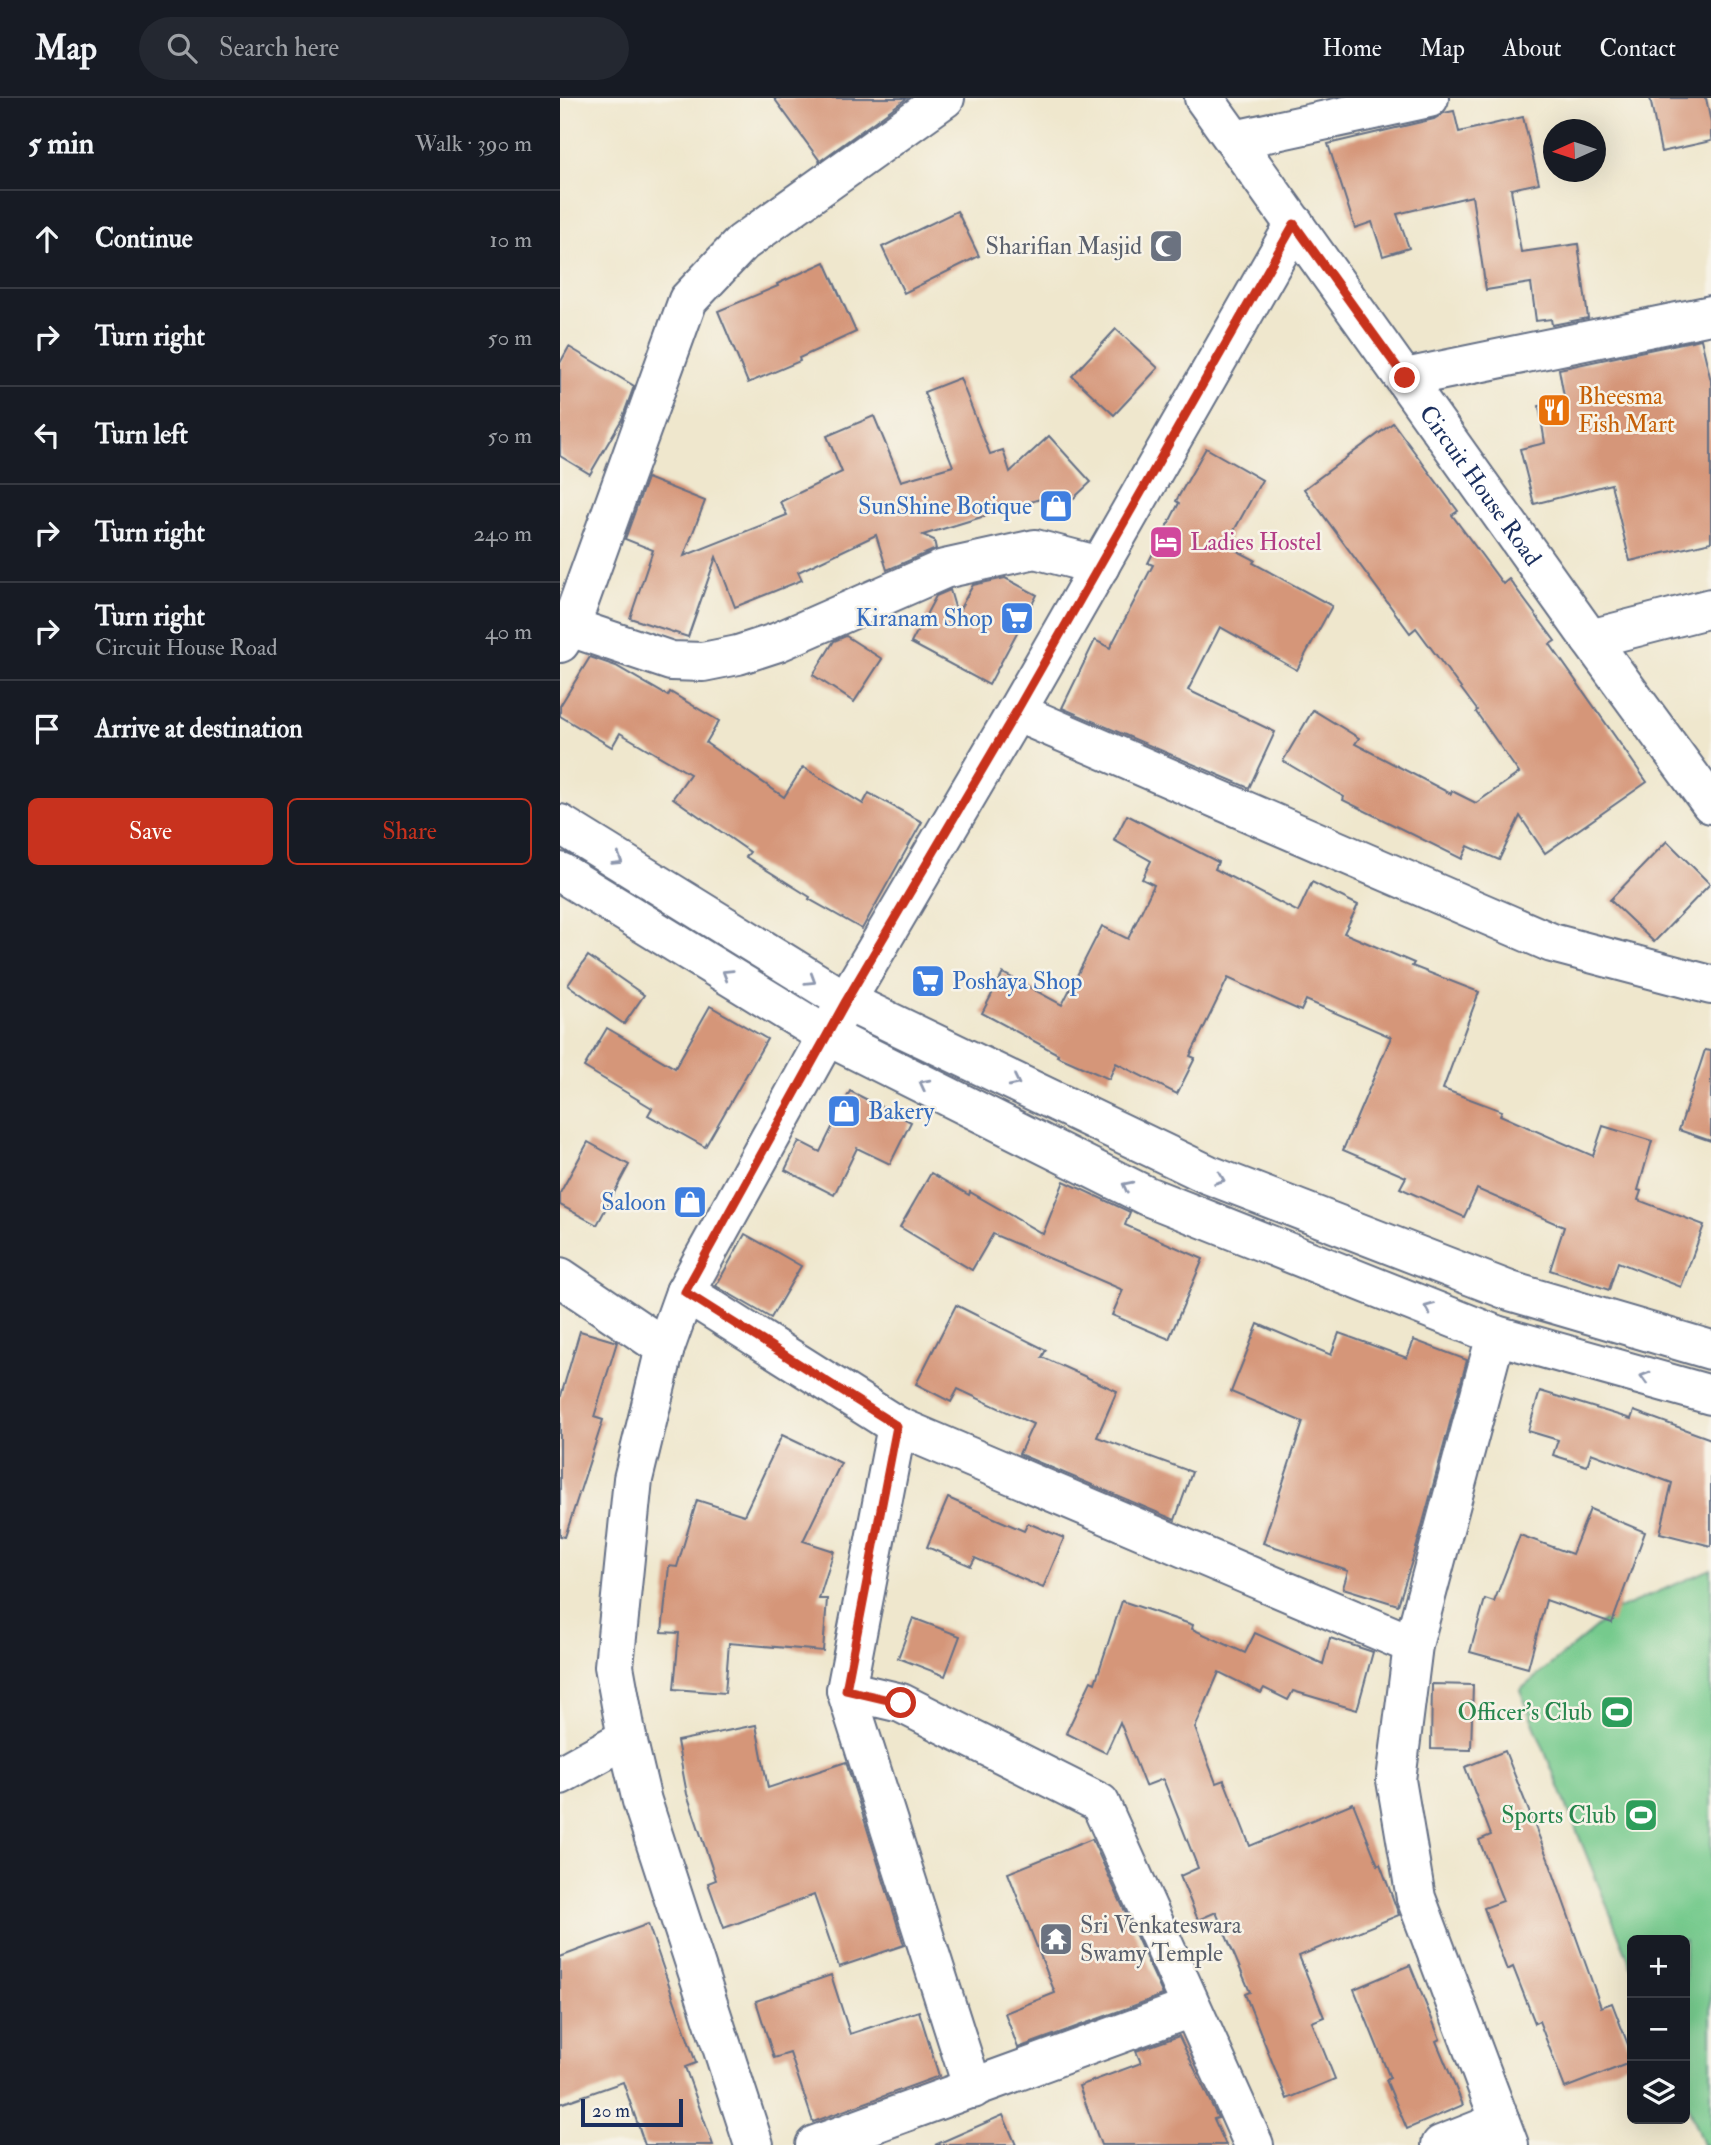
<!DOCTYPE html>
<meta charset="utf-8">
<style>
:root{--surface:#171b24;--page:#242831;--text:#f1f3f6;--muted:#9ea1a6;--line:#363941;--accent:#c8321e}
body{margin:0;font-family:"IM FELL Double Pica",serif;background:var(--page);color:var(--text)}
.controls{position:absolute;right:21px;bottom:21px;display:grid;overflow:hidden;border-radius:10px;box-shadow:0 7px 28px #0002}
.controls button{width:63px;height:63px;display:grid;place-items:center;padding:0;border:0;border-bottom:2px solid var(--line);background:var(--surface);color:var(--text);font:35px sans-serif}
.compass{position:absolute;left:983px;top:21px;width:63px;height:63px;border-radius:50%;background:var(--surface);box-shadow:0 7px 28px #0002;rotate:267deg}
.scale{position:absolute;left:21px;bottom:18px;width:102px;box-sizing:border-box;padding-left:7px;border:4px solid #1b2f5e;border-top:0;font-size:19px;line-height:24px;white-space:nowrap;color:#1b2f5e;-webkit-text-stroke:5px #f7f3e8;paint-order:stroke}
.stop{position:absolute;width:21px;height:21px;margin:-16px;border:5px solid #c8321e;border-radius:50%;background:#fff}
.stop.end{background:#c8321e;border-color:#fff;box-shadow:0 2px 7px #0008}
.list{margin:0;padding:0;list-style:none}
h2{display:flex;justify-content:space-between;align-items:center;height:91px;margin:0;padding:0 28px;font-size:30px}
h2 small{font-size:23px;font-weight:400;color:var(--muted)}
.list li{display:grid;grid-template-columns:46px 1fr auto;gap:21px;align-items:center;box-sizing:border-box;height:98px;padding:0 28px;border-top:2px solid var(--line)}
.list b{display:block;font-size:26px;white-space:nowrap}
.list p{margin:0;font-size:23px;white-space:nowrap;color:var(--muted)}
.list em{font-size:23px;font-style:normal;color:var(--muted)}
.actions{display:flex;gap:14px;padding:21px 28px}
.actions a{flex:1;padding:16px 0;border:2px solid var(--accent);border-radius:10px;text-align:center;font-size:24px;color:var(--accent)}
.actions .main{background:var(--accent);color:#fff}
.icon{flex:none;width:38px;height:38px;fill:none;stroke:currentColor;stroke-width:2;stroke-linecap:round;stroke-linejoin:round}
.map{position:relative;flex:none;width:1151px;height:2047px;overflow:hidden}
header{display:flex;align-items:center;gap:42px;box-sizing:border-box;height:98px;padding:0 35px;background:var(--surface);border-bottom:2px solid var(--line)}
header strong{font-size:33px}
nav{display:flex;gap:38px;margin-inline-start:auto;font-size:24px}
.search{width:490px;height:63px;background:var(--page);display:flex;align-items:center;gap:18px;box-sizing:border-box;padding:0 24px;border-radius:38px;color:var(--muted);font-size:26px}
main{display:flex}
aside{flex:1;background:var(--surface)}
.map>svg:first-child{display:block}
</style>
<header>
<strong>Map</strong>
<div class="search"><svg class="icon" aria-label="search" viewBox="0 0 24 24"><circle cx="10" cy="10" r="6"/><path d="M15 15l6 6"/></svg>Search here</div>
<nav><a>Home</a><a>Map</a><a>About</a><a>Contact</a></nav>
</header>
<main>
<aside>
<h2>5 min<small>Walk · 390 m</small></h2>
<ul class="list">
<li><svg class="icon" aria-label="ahead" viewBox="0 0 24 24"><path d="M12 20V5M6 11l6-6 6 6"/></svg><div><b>Continue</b></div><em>10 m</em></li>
<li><svg class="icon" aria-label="right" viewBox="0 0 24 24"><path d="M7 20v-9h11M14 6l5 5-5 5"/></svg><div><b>Turn right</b></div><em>50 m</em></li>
<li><svg class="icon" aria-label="left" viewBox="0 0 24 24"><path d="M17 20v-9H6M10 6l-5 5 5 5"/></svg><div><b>Turn left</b></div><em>50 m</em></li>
<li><svg class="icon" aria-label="right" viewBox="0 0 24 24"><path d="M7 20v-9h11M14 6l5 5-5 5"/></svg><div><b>Turn right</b></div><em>240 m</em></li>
<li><svg class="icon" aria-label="right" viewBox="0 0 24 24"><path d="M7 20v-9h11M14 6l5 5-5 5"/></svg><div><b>Turn right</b><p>Circuit House Road</p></div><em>40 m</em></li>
<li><svg class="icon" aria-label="arrive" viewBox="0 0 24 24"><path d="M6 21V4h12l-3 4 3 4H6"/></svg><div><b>Arrive at destination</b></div></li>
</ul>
<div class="actions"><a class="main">Save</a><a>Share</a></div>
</aside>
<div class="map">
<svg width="1151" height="2047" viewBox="0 0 1151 2047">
<rect width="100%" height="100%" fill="#f7f3e8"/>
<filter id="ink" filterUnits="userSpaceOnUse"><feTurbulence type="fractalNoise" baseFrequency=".0143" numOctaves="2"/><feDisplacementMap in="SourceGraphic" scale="14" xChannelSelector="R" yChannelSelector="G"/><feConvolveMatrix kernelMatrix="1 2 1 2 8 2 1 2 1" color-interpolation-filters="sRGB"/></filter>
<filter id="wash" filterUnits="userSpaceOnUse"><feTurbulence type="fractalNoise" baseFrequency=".00686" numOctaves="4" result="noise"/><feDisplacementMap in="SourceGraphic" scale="28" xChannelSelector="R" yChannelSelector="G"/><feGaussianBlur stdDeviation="1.57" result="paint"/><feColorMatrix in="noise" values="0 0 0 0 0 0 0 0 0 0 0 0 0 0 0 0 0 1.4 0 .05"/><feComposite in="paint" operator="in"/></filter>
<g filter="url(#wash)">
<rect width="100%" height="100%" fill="#efe7cd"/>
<path fill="#76ca8d" stroke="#487c76" stroke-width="2" d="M1151,1471V2047H1143L1125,2001V1842H1072V1870L960,1592L1058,1511Z"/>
<g id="blocks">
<g fill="#d59679">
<path d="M214,0H347L260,63Z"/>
<path d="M1090,0H1146L1151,25V43L1101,54Z"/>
<path d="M894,13L899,34L963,19L979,85L951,91L961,154L1018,146L1028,220L992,227L991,221L976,223L971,185L926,192L912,98L837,116L849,150L823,158L812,124L795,130L768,46L874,21L884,15Z"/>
<path d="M397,113L419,158L344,195L322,149Z"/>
<path d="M265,164L296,234L239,260L240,263L188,285L158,213L218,188L217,186Z"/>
<path d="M556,231L598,270L554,317L512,278Z"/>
<path d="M1141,241L1151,283V444L1070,463L1051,386L974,406L960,351L985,345L979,308L1005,304L999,271Z"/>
<path d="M9,249L74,288L62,321L30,376L0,358V265Z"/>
<path d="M400,280L430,356L443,352L450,374L489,338L531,384L502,411L490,398L363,437L374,442L376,451L327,472L316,437L238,474L242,482L175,509L156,459L128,539L70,520L93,452L65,441L87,380L145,403L124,458L227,417L220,404L282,374L267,338L314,318L341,383L393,368L364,294Z"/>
<path d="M833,325L898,413L892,417L943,486L949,481L995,543L990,546L1087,684L985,755L960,718L939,762L908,748L902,761L783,702L784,699L723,663L753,612L799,640L795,646L891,696L892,693L916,705L959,675L916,614L917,612L856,530L850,535L744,391Z"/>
<path d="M646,350L702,382L666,447L695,462L693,465L772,508L737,572L660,529L628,592L715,634L689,690L502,610L535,542L550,550L593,467L588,465L619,405L616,403Z"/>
<path d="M445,480L477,497L429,587L351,545L376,498L390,492L397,516L413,487Z"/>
<path d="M286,538L322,561L294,604L253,577L274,543Z"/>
<path d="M30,559L56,568L108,598L110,594L159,623L146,645L224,699L243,669L303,706L309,695L362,724L302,831L249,801L250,799L186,759L190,754L113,700L130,676L60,635L52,649L0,618V608Z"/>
<path d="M567,717L658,764L655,771L738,814L752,784L798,807L784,835L854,865L852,868L919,894L883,991L942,1013L940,1017L1033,1058L1043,1028L1092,1043L1078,1092L1081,1093L1078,1102L1144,1127L1121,1189L1058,1164L1049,1192L990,1172L1004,1129L917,1091L904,1119L840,1090L846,1079L783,1052L831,939L746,902L741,913L668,880L630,958L635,960L617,996L556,965L549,981L497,958L498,956L422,915L443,875L502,907L542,828L568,841L594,787L582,781L591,763L554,742Z"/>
<path d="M1107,743L1150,786L1094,844L1050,802Z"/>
<path d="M28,858L84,897L64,926L8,887Z"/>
<path d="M150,908L207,941L145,1049L88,1017L92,1010L24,969L47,930L115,970Z"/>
<path d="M1145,952L1151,953V1043L1119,1032Z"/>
<path d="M290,993L351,1024L330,1066L297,1050L274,1097L225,1072L239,1043L260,1054Z"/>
<path d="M28,1044L69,1067L37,1127L0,1107V1095Z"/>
<path d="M371,1075L409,1097L410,1094L483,1136L504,1083L570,1114L565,1127L643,1161L609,1241L552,1217L563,1192L433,1136L412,1172L340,1129Z"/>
<path d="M185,1136L241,1168L211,1220L156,1188Z"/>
<path d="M396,1207L486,1252L482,1259L557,1293L537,1339L632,1374L615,1422L459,1356L473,1326L398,1291L391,1304L356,1286Z"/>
<path d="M698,1226L771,1257L779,1235L847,1260L854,1242L907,1262L857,1447L838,1507L783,1490L788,1473L703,1445L743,1324L671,1294Z"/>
<path d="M20,1233L57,1244L34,1319L43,1322L5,1439L0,1438V1301Z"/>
<path d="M980,1293L1071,1321L1074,1313L1151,1341V1448L1100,1435L1112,1385L1031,1355L1027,1368L993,1357L998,1342L968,1333Z"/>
<path d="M222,1337L281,1365L243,1443L274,1453L259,1501H267L263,1553L169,1545L165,1595L114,1591L119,1535L102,1534L109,1468L117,1469L137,1402L184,1417Z"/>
<path d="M388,1400L464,1433L468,1425L504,1440L483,1490L415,1460L411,1468L367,1449Z"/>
<path d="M1030,1411L1085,1434L1052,1525L986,1502L968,1570L910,1554L925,1501L934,1504L960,1437L1012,1456Z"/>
<path d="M562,1503L633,1527L632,1531L685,1555L695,1535L763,1566L770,1540L813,1554L797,1612L733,1593L728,1602L704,1590L701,1595L659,1574L635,1630L656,1685L664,1682L690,1748L793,1705L818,1767L820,1766L839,1817L739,1858L764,1919L752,1924L775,1981L727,2001L685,1896L690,1894L656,1814L638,1822L620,1778L638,1770L603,1681L585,1688L560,1624L546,1655L506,1635L531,1583L535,1585Z"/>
<path d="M353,1520L400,1538L385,1578L338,1560Z"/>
<path d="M872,1586L913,1587L911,1652L871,1651Z"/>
<path d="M196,1627L208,1690L286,1664L344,1847L279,1869L254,1797L164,1830L148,1785L156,1782L127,1696L117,1643Z"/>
<path d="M945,1653L990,1766L1041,1909L1052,1905L1072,1957V1964L1005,1990L979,1923L975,1925L953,1869L947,1872L924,1810L943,1803L919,1742L931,1737L905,1669Z"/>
<path d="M532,1741L603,1897L458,1950L445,1915L495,1895L448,1775Z"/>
<path d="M88,1826L136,1965L125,1969L153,2047H85L63,1984L0,2006V1859Z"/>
<path d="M850,1867L880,1941L876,1943L903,2007L847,2031L826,1982L830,1980L794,1891Z"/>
<path d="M271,1877L290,1936L359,1913L379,1978L253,2024L230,1955L214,1960L196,1903Z"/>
<path d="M619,1938L658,2020L654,2021L666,2047H541L519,1988L581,1965L576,1953Z"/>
<path d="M443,2017L456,2047H375Z"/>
</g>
</g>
</g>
<g filter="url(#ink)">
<use href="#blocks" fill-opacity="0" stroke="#656f85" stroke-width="2"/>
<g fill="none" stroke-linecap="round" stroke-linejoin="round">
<g stroke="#656f85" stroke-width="42">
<g id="street">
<path d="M674,42L869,0"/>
<path d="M845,280L1151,217"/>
<path d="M10,529L111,563L143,564L178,557L218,544L384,471L475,451L540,468"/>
<path d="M1030,541L1151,510"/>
<path d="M0,545L10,529L128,202L182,145L385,0"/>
<path d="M456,614L992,845L1151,887"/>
<path d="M0,1179L105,1250"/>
<path d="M125,1194L337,1328L853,1547"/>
<path d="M936,1237L853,1547L836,1682L856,1800L949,2047"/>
<path d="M337,1328L286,1592L413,1991"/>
<path d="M286,1592L341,1605L540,1705L694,2047"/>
<path d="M0,1677L67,1640"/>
<path d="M194,2047L82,1703L67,1640L54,1568L73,1381L105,1250L125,1194L286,903L456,614L735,126"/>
<path d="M255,2047L631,1910"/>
<path d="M881,2047L939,2024"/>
</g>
</g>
<g stroke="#656f85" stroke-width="42">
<g id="secondary">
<path id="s1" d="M644,0L1030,541L1151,706"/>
<path d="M0,726L286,903L647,1076L950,1193L1151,1252"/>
<path d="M0,774L267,938L587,1098L936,1237L1151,1297"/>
</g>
</g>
<use href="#street" stroke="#fff" stroke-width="38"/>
<use href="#secondary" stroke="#fff" stroke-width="38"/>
</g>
<defs><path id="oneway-chevron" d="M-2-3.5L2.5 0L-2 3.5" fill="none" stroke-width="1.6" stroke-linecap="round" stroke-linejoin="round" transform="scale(1.75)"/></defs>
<g stroke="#8d97ae">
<use href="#oneway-chevron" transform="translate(58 762) rotate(32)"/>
<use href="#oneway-chevron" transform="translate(167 876) rotate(-148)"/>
<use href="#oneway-chevron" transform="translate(251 882) rotate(32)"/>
<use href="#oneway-chevron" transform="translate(455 984) rotate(26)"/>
<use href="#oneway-chevron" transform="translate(364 986) rotate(-153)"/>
<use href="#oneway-chevron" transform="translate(660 1081) rotate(21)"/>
<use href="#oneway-chevron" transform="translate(567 1088) rotate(-153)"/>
<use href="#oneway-chevron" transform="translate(869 1210) rotate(-158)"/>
<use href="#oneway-chevron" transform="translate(1085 1279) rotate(-164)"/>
</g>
</g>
<g fill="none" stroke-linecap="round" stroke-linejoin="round" filter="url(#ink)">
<path stroke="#c8321e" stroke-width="9" d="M341,1605L286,1592L337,1328L125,1194L286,903L456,614L734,126L845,280"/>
</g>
<defs>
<g id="mosque-square" transform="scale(1.75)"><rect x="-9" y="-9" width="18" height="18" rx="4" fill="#6b7280" stroke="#f7f3e8"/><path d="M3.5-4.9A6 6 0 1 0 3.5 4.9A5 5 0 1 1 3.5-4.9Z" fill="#fff"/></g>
<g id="restaurant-square" transform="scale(1.75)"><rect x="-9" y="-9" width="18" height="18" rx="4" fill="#e8710a" stroke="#f7f3e8"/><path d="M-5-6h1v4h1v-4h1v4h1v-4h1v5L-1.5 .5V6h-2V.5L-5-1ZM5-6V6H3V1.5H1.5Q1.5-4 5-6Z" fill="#fff"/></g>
<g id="shop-square" transform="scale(1.75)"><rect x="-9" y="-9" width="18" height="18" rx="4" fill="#3f7fe0" stroke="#f7f3e8"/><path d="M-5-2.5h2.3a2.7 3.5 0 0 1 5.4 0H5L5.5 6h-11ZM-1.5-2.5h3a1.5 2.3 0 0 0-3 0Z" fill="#fff"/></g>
<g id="hotel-square" transform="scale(1.75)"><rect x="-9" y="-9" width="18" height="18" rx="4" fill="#d1479c" stroke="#f7f3e8"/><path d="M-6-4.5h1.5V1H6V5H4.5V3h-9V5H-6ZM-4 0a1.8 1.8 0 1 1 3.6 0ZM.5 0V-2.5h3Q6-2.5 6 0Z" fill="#fff"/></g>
<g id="supermarket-square" transform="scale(1.75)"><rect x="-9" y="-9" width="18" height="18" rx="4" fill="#3f7fe0" stroke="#f7f3e8"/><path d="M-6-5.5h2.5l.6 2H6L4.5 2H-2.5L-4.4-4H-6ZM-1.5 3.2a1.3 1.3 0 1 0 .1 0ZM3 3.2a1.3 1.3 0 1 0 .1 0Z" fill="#fff"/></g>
<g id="stadium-square" transform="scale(1.75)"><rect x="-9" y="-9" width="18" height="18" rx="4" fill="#2e9e5b" stroke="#f7f3e8"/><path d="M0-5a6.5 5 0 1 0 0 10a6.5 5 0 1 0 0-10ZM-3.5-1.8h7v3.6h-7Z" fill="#fff"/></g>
<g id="temple-square" transform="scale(1.75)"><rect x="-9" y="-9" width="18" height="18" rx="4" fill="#6b7280" stroke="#f7f3e8"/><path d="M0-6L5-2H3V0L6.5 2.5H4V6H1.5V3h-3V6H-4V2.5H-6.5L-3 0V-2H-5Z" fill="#fff"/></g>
</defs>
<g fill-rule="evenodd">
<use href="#mosque-square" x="606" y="148"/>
<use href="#restaurant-square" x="994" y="312"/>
<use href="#shop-square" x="496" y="408"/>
<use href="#hotel-square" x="606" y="444"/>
<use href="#supermarket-square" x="457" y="520"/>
<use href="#supermarket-square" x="368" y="883"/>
<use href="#shop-square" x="284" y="1013"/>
<use href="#shop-square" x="130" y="1104"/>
<use href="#stadium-square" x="1057" y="1614"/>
<use href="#stadium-square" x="1081" y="1717"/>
<use href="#temple-square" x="496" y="1841"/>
</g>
<g text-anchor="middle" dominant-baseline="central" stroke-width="5" stroke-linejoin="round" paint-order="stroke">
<g font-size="24" fill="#5b616d" stroke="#f7f3e8" text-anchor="end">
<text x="582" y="148">Sharifian Masjid</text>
<text x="520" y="1827" text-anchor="start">Sri Venkateswara<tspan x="520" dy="28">Swamy Temple</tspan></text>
</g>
<g font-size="24" fill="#c56008" stroke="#f7f3e8" text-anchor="start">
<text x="1018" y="298">Bheesma<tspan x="1018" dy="28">Fish Mart</tspan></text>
</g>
<g font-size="24" fill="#1b2f5e" stroke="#f7f3e8">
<text stroke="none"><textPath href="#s1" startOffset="476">Circuit House Road</textPath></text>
</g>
<g font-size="24" fill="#366cbe" stroke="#f7f3e8" text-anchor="end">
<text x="472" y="408">SunShine Botique</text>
<text x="433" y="520">Kiranam Shop</text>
<text x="392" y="883" text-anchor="start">Poshaya Shop</text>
<text x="308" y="1013" text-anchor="start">Bakery</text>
<text x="106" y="1104">Saloon</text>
</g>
<g font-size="24" fill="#b23c85" stroke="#f7f3e8" text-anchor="start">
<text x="630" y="444">Ladies Hostel</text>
</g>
<g font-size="24" fill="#27864d" stroke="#f7f3e8" text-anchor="end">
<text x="1032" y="1614">Officer's Club</text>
<text x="1056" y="1717">Sports Club</text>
</g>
</g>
</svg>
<div class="controls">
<button>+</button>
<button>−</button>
<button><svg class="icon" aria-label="layers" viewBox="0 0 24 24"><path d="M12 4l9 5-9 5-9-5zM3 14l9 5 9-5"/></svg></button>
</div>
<svg class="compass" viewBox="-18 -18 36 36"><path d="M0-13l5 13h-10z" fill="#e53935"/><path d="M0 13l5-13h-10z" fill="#9ea1a6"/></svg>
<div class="scale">20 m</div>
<div class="stop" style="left:341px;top:1605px"></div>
<div class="stop end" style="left:845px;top:280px"></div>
</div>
</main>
